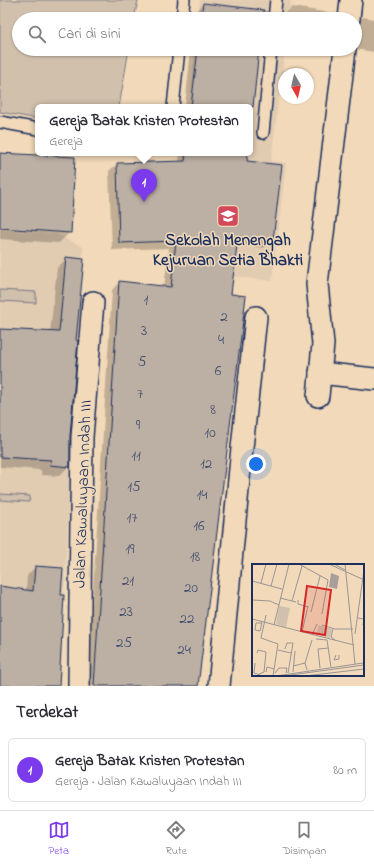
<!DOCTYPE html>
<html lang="id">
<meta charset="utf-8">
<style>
:root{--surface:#fff;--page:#f7f7f7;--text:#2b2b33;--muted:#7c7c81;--line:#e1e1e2;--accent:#7c3aed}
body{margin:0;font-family:"Indie Flower",sans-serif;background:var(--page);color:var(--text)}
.compass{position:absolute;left:278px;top:68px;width:36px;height:36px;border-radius:50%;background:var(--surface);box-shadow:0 1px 3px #0004;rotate:172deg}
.you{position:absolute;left:256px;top:464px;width:14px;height:14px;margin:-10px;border:3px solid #fff;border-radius:50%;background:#1a73e8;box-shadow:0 0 0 6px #1a73e833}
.badge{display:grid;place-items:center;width:26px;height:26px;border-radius:50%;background:var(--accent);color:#fff;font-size:13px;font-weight:700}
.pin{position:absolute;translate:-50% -33px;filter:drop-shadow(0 1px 2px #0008)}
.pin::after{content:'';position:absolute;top:21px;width:14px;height:12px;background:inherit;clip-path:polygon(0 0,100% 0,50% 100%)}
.popup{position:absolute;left:35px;top:104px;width:218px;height:52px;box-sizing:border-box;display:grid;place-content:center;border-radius:6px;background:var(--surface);filter:drop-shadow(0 1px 3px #0005);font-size:13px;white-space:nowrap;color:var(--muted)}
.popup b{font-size:15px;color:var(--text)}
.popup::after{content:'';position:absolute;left:50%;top:100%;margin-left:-8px;border:8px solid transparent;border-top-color:var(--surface)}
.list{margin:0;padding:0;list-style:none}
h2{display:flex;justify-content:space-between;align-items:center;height:52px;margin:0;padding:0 16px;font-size:17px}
h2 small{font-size:13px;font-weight:400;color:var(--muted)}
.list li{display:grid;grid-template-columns:26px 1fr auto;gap:12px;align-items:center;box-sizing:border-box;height:64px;margin:0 8px 8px;padding:0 8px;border:1px solid var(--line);border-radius:6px}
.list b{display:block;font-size:15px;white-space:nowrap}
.list p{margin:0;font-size:13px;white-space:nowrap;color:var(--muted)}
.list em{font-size:13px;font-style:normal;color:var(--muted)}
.icon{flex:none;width:22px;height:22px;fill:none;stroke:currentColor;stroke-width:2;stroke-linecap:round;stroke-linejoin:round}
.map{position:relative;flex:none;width:374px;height:686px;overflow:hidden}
.search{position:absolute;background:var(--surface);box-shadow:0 1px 3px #0004;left:12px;right:12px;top:12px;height:44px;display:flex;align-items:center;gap:10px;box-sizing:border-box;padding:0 14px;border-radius:22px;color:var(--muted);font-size:15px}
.sheet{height:124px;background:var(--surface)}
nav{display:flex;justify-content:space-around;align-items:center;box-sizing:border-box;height:56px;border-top:1px solid var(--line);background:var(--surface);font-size:11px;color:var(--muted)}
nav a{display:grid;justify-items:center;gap:2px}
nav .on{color:var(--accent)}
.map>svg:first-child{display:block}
</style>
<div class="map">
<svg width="374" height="686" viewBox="0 0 374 686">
<rect width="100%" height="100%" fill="#f1d9b9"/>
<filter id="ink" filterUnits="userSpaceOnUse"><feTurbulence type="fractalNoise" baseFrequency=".025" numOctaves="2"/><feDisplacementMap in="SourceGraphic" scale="8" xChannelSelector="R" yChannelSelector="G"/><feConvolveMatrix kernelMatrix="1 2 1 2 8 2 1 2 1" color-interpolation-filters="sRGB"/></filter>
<g filter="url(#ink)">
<g fill="#e1ccb2">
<path d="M200,0H291L288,19H198Z"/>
<path d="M195,49H285L271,161L286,163L272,281L171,269L184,153H250V107H189Z"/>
<path d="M0,230L56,234L83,247L59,686H0Z"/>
</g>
<g fill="#d1c0ac" stroke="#767885">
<path d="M0,0H138L134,19H19V49H129L119,107H38V119L0,112Z"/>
<path d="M0,290L36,292V303L0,301Z"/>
<path d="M0,494L30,496L29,502L0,500Z"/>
</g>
<g fill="#0003">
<path d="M203,4L267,11V19H195L196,12Z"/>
<path d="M292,7L337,14L336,19H276L282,13H286Z"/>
<path d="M363,17L374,19V52L355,49V24Z"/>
<path d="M191,49H258L250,123V107H185Z"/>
<path d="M180,153H247L246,162L280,166L272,240L264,248L236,244L230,295L197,686H87L112,290L120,282L164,287L169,248L112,250L109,171L117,164L179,162Z"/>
<path d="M0,154L70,232L59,243L0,239Z"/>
<path d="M67,258L75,341L69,436V466L59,476L41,475V470L0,467V330L50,333L57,268Z"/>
<path d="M35,567L60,596L58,686H0V587L26,591L27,576Z"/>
</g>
<g fill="#bcafa3" stroke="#1b2f5e">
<path d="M203,3L264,10L263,19H201Z"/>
<path d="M198,49H259L253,107H191Z"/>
<path d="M0,153L75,157L71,233L0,228Z"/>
<path d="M186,153H248L247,161L282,165L273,240L238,237L231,294L246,296L198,686H94L119,281L171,287L176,241L119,243L117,163L185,161Z"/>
<path d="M66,257L84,259L76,340L78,341L70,436V467L50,465L51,460L0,457V329L59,332Z"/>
<path d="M35,566L63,568L61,595H64L59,686H0V586L33,591Z"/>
</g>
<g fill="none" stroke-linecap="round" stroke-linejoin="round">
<g stroke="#1b2f5e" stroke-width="14">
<g id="lane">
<path d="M182,19L184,0"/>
<path d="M274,19L276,0"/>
<path d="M173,107L179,49"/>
<path d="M0,122L38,129"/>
<path d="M263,133L271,49"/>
</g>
</g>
<g stroke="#1b2f5e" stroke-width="24">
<g id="street">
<path d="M349,19L351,0"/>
<path d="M320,373L374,379"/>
<path d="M318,396L323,344L317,284L345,49"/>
<path d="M79,686L82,437L93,302"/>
<path d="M219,686L242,448L256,317"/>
</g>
</g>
<use href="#lane" stroke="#f1d9b9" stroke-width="11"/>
<use href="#street" stroke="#f1d9b9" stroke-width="21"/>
</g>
</g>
<defs>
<g id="school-square" transform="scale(1.15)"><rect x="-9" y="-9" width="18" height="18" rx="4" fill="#d1495b" stroke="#f1d9b9"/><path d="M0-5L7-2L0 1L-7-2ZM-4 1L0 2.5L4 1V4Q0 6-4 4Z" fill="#fff"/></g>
</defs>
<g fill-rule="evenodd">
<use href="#school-square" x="228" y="216"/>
</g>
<g text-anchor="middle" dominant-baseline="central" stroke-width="3" stroke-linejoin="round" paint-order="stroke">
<g font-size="15" fill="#434f6f">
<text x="146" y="300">1</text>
<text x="224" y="317">2</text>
<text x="144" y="331">3</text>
<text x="221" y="340">4</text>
<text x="142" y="362">5</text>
<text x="218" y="371">6</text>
<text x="140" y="394">7</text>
<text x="213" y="410">8</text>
<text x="138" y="425">9</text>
<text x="210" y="433">10</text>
<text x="136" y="456">11</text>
<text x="206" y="464">12</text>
<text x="134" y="487">15</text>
<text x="202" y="495">14</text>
<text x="132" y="518">17</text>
<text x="199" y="526">16</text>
<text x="130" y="549">19</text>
<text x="195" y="557">18</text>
<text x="128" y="581">21</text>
<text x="191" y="588">20</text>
<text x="126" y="612">23</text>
<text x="187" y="619">22</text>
<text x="124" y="643">25</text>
<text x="184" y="650">24</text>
</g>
<g font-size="17" font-weight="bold" fill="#1b2f5e" stroke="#f1d9b9">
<text x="228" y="240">Sekolah Menengah<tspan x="228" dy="20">Kejuruan Setia Bhakti</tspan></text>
</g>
<g font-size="17" fill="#1b2f5e" stroke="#f1d9b9">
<text transform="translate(83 494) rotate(-88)">Jalan Kawaluyaan Indah III</text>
</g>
</g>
<g transform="translate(252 564)">
<rect width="112" height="112" fill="#f1d9b9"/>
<path d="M27,42L38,44L34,63L24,60ZM67,61L80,65L78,74L64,70Z" fill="#d1c0ac"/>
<path d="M79,9L87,12L85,25L77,23Z" fill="#a89f9a"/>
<path fill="none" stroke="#9b9595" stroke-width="1" d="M47,0L76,16L70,50M77,0L110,15M82,0L93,6M93,0L103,100M0,17L30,25M9,19L14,0M19,22L25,0M28,34L44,38M0,36L18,37L27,41M46,36V40L56,43M40,37L50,2M59,48L68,12M14,51L9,74L26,80L21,112M106,54L112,55L111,61M0,55L102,81M9,59H4L3,66L8,67L9,63L10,57M22,61L37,0M70,61L83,65H101M81,65L79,73L83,76M50,68L56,42M103,70L112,6M60,71L65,60M64,75L75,76L79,103M33,85L35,79H41L36,109M26,86L39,89M5,89L6,86L14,88L12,108L7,110M84,91L82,96L87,95V91M3,99L2,109L8,111M41,102L53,99M68,104L66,85L77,84M55,106L53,99L60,76M14,108L15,103L22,105M41,108L43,87M23,109L27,104H35L34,109M24,112L111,99M31,112L112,101M53,112L112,105"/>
<path fill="#d62828" fill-opacity="0.15" stroke="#d62828" stroke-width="2" d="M55,22L79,26L73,71L49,67Z"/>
<rect width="112" height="112" fill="none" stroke="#1b2f5e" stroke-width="2"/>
</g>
</svg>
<svg class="compass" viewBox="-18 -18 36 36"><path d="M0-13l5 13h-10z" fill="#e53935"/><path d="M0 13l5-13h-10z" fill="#7c7c81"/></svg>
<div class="you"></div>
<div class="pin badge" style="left:144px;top:202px">1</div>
<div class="popup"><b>Gereja Batak Kristen Protestan</b>Gereja</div>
<div class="search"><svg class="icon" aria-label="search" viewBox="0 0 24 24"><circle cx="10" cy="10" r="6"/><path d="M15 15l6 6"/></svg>Cari di sini</div>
</div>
<section class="sheet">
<h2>Terdekat<small></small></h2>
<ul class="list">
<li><span class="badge">1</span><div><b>Gereja Batak Kristen Protestan</b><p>Gereja · Jalan Kawaluyaan Indah III</p></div><em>80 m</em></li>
</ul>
</section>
<nav>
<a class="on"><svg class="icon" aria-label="map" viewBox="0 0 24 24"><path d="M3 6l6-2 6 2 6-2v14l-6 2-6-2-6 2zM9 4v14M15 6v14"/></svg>Peta</a>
<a><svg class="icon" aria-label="directions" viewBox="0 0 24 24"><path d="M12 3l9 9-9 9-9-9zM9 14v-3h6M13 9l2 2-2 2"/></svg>Rute</a>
<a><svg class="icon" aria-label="saved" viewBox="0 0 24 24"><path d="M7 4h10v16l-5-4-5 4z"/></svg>Disimpan</a>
</nav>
